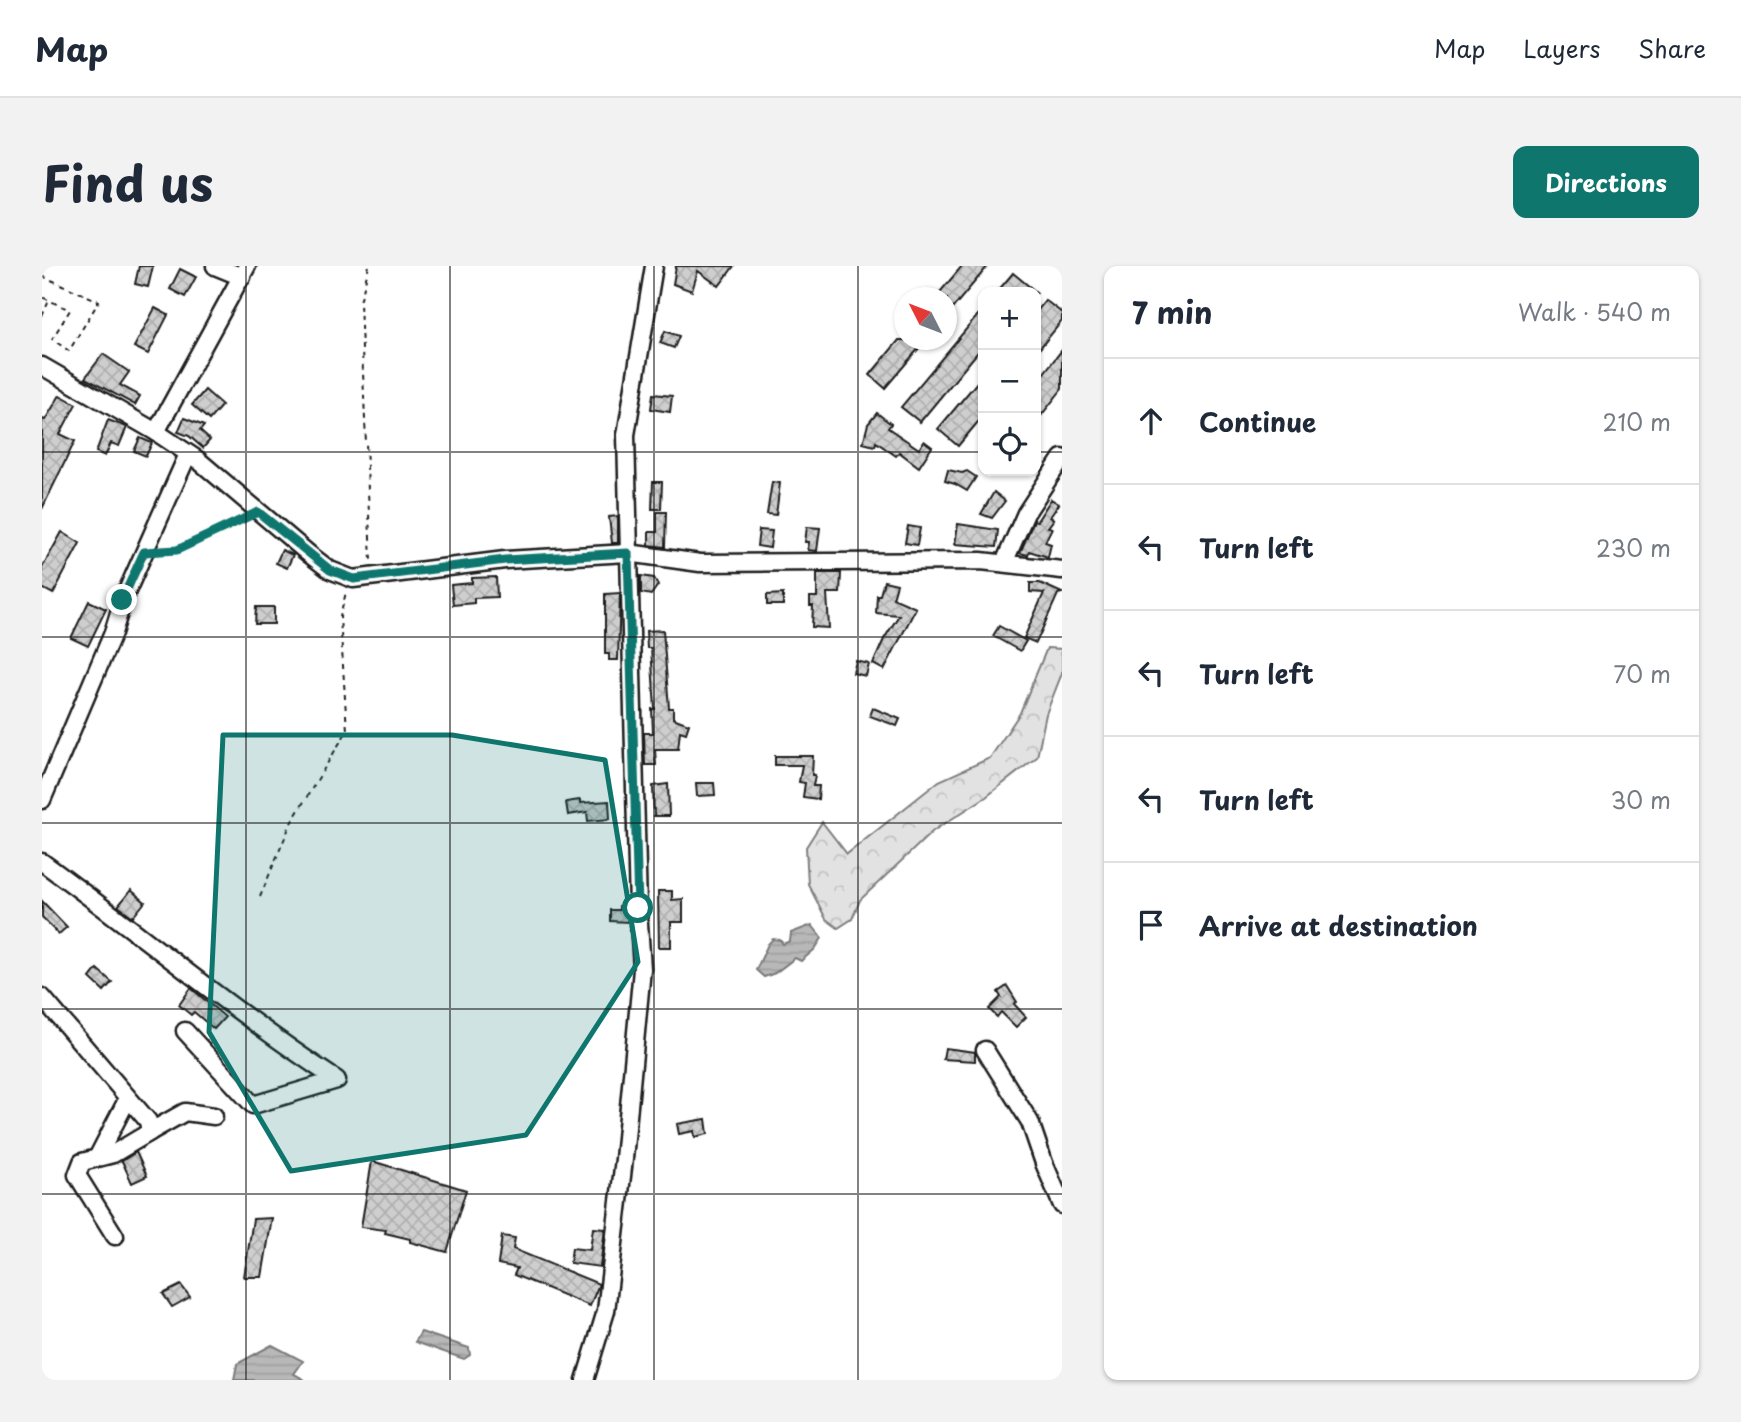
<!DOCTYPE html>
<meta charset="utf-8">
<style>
:root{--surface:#fff;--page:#f2f2f3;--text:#1f2937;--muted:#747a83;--line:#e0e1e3;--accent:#0f766e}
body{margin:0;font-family:"Playpen Sans",sans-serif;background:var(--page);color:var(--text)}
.controls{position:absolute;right:21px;top:21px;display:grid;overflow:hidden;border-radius:14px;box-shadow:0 2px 5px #0004}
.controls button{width:63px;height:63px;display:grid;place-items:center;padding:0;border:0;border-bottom:2px solid var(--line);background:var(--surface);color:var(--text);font:35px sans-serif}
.compass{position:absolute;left:852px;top:21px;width:63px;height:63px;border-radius:50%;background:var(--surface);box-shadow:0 2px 5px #0004;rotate:312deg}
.stop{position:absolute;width:21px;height:21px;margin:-16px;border:5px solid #0f766e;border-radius:50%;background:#fff}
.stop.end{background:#0f766e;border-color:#fff;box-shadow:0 2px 7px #0008}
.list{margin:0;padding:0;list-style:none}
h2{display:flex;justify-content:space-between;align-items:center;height:91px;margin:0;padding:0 28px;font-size:30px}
h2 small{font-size:23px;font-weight:400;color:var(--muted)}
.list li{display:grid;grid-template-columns:46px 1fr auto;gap:21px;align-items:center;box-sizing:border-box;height:126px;padding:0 28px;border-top:2px solid var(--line)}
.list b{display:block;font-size:26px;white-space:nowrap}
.list em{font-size:23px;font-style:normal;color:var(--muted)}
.icon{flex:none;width:38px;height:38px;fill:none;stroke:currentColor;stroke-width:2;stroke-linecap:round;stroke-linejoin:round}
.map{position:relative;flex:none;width:1020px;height:1114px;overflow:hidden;border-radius:14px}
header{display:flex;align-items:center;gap:42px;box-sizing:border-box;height:98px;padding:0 35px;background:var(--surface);border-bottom:2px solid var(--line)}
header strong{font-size:33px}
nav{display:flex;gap:38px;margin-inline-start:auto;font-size:24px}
.intro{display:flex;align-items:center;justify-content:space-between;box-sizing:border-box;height:168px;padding:0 42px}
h1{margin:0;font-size:49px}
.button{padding:18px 32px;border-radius:14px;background:var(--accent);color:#fff;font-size:24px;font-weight:700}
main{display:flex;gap:42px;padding:0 42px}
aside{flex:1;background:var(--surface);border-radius:14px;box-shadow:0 2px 5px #0004}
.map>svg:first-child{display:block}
</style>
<header>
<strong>Map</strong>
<nav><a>Map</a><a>Layers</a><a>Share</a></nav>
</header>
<div class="intro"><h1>Find us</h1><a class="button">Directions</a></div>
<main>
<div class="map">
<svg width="1020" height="1114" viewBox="0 0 1020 1114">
<defs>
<pattern id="forest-crowns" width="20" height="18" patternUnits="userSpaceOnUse" patternTransform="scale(1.75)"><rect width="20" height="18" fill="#e2e2e2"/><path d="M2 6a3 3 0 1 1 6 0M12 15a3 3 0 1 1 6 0" fill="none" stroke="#c1c1c1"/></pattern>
<pattern id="water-rules" width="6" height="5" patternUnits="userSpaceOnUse" patternTransform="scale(1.75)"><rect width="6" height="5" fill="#b8b8b8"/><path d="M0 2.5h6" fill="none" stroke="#9e9e9e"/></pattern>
<pattern id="building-cross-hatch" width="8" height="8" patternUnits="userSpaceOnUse" patternTransform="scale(1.75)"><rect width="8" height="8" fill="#cecece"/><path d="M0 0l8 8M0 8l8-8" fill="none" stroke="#b0b0b0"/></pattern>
</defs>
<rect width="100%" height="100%" fill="#fff"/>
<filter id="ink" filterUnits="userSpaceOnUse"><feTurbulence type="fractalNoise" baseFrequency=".0143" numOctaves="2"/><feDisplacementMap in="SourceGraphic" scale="14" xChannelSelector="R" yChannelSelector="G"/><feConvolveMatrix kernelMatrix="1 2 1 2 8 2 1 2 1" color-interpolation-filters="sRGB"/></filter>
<g filter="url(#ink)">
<path fill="url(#forest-crowns)" stroke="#7f7f7f" stroke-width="2" d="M1005,382L1020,383V407L1004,448L995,491L944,531L891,565L818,634L810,653L796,662L784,653L766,618L764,581L780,556L805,588L897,515L948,492L978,447Z"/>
<g fill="url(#water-rules)" stroke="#7a7a7a" stroke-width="2">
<path d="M770,659L780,672L773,683L759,695L753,692L733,707L722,711L714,704L726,678L731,673L738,674L741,678L748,675L749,667Z"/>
<path d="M379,1066L427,1082L428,1089L422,1093L373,1076Z"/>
<path d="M230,1079L261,1095L252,1108L263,1114H192L195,1098Z"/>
</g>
<g fill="url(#building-cross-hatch)" stroke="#1c1c1c" stroke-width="2">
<path d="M97,0H111L106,21L93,18Z"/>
<path d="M634,0H692L677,20L656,5L650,25L631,18Z"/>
<path d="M920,0H946L905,49V32H893Z"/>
<path d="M138,3L154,11L143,31L128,23Z"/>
<path d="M971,7L994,26H955Z"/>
<path d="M1003,34L1020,47V55L994,87V45Z"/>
<path d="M113,42L126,49L106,88L92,81Z"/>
<path d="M941,43V80L878,156L859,141Z"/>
<path d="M623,65L637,70L632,82L618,77Z"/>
<path d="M857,74H884L843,122L828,109Z"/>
<path d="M1020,84V123L994,156V117Z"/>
<path d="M61,88L87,106L78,119L98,130L93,139L43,112Z"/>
<path d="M941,109V150L916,180L896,163Z"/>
<path d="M163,124L180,139L167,154L150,139Z"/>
<path d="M611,128L630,130L628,146L609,143Z"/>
<path d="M18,129L34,138L18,168L33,175L0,243V153L3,154Z"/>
<path d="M835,147L849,158L846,162L877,183L882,175L890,181L877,201L857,186L854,190L834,176L833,180L821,177L826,158Z"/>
<path d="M142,152L162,160L158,165L168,174L161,182L147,170L136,166Z"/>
<path d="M66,154L85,161L77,180L69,177L63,190L54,186Z"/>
<path d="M98,172L110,177L104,190L92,185Z"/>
<path d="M906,204L920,207L925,205L934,211L925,225L913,218L903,215Z"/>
<path d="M611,216H620L619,243H610Z"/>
<path d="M730,216L738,217L734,249L725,248Z"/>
<path d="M952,226L963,235L950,252L939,248Z"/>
<path d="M1009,233L1017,238L1008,251L1012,253L1006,261L1010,262L1003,276L1009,278L1006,291L987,285L986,289L978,287L992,254L995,255Z"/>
<path d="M615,246H624L623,281L607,279V266H615Z"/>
<path d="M576,250V277H570L567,251Z"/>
<path d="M916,258L956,264L954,281L913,278Z"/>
<path d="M866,260L878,262L875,279L863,277Z"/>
<path d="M765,261L778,262L775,285L766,284L767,276H763Z"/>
<path d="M717,264L730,265L728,282L715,280Z"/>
<path d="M20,266L38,277L11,328L0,322V302Z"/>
<path d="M240,284L251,289L245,302L234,297Z"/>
<path d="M775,307H799L798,327H785L787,362L770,361L771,340H768V331H775Z"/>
<path d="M599,310L612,312L616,319L609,329L599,327Z"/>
<path d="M454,311L455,331L432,332V337L411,339L409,319L430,317V312Z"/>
<path d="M842,315L855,318L851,332L874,342L842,404L831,398L842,373L857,349L834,347L835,329H838Z"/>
<path d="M988,317H998L1020,327L1016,328L994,377L982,372L1002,327L988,326Z"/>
<path d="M578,327L576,394H567V388H563V328Z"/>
<path d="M741,328V339H725V329Z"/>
<path d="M47,335L64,343L46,380L29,372Z"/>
<path d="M214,341H232V358H213Z"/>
<path d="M957,360L984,375L978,385L951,370Z"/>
<path d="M621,364L627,442H631V452L647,458L644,467L638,465L636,483H613L614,499H603L602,467H611L610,443H613L609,382H605L604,365Z"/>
<path d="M814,395L827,398L824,410L811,407Z"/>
<path d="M831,442L858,453L855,460L828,450Z"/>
<path d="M733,490H771L770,509H773L771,520H777L776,533L761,531L763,517L757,516L760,499H733Z"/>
<path d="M654,517H672L673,529L655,530Z"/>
<path d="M626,518L627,550H612L611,520Z"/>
<path d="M538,534V537L567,535L568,553L546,555L545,546L526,549L524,536Z"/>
<path d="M89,624L103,636L91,651L76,640Z"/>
<path d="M616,625H630V634L641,633V656H629V681H617Z"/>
<path d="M0,635L25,661L17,668L0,651Z"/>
<path d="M585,639L586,656L568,655V644H577V640Z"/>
<path d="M55,703L70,716L62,725L48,712Z"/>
<path d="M965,720L975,736L972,738L984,751L974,761L959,746L955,751L947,743L959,731L956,726Z"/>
<path d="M149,722L183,751L172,763L152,746L149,749L137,739Z"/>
<path d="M903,782L933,786V795L901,793Z"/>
<path d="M664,853L666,868L653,871L652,865L637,868L635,858Z"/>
<path d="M94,886L105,910L90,917L80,895Z"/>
<path d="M330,895L424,924L405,986L368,976V973L343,967L344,964L319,961Z"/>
<path d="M230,952L220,1011H202L211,953Z"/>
<path d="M551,962L563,963L558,1001L528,997L530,982L548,984Z"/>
<path d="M460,970L473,972L471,983L557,1018L548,1040L472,1009L475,1002L456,998Z"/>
<path d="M139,1019L148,1031L130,1041L121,1028Z"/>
</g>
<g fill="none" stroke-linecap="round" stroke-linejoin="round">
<g stroke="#1c1c1c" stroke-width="21">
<g id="minor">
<path d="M173,0L200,11"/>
<path d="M0,100L114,166L156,194L267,288L288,304L311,313L463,294L586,287L658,297L939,295L1020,304"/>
<path d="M114,166L205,0"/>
<path d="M962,297L984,247L1020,192"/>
<path d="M0,534L71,367L81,334L146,188"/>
<path d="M0,596C99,668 193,747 295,814L211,839L143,765"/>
<path d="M0,731L106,855L108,866L71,888L40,896L35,909L73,970"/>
<path d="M943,784L988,856L1002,897L1020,939"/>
<path d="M104,868L143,846L172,850"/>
<path d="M55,892L86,832"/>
<path d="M543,1114L564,1045L582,893L600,703L596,642L584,169L612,0"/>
</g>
</g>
<g stroke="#1c1c1c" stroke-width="2" stroke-dasharray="5 5" stroke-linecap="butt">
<path d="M327,0L318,36L329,295"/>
<path d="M0,10L57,35L27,85L10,73L28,44L0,31"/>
<path d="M0,50L7,35"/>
<path d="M118,286L135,284L203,252"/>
<path d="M218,631L249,557L305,465L298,351L304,326"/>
</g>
<use href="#minor" stroke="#fff" stroke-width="16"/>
</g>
</g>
<g fill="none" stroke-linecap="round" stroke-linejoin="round" filter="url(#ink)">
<path stroke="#0f766e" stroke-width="9" d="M80,334L102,286L135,284L216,246L288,304L312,313L463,294L586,287L596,642"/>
</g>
<path fill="#0f766e" fill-opacity="0.2" stroke="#0f766e" stroke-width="5" stroke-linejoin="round" d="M181,469H410L563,494L596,696L484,869L249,905L167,766Z"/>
<path fill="none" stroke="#1c1c1c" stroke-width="2" stroke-opacity="0.55" d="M204,0V1114M408,0V1114M612,0V1114M816,0V1114M0,186H941M994,186H1020M0,371H1020M0,557H1020M0,743H1020M0,928H1020"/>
</svg>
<div class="controls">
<button>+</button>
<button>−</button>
<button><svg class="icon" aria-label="locate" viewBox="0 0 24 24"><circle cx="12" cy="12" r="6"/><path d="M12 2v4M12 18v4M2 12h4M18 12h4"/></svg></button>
</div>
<svg class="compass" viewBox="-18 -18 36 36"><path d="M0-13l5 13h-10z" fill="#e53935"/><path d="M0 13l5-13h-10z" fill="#747a83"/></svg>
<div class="stop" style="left:596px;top:642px"></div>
<div class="stop end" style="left:80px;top:334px"></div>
</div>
<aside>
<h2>7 min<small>Walk · 540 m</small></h2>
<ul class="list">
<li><svg class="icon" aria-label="ahead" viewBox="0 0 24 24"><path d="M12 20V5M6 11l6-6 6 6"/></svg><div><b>Continue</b></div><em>210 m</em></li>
<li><svg class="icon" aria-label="left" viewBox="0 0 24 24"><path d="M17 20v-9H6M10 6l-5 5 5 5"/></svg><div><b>Turn left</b></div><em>230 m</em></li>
<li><svg class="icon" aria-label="left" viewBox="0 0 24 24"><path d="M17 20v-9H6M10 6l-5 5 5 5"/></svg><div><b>Turn left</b></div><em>70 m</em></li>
<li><svg class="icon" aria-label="left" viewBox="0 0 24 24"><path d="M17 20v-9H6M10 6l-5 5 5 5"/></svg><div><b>Turn left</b></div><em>30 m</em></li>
<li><svg class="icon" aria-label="arrive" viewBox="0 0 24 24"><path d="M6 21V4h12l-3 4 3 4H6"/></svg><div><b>Arrive at destination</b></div></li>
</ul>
</aside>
</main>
